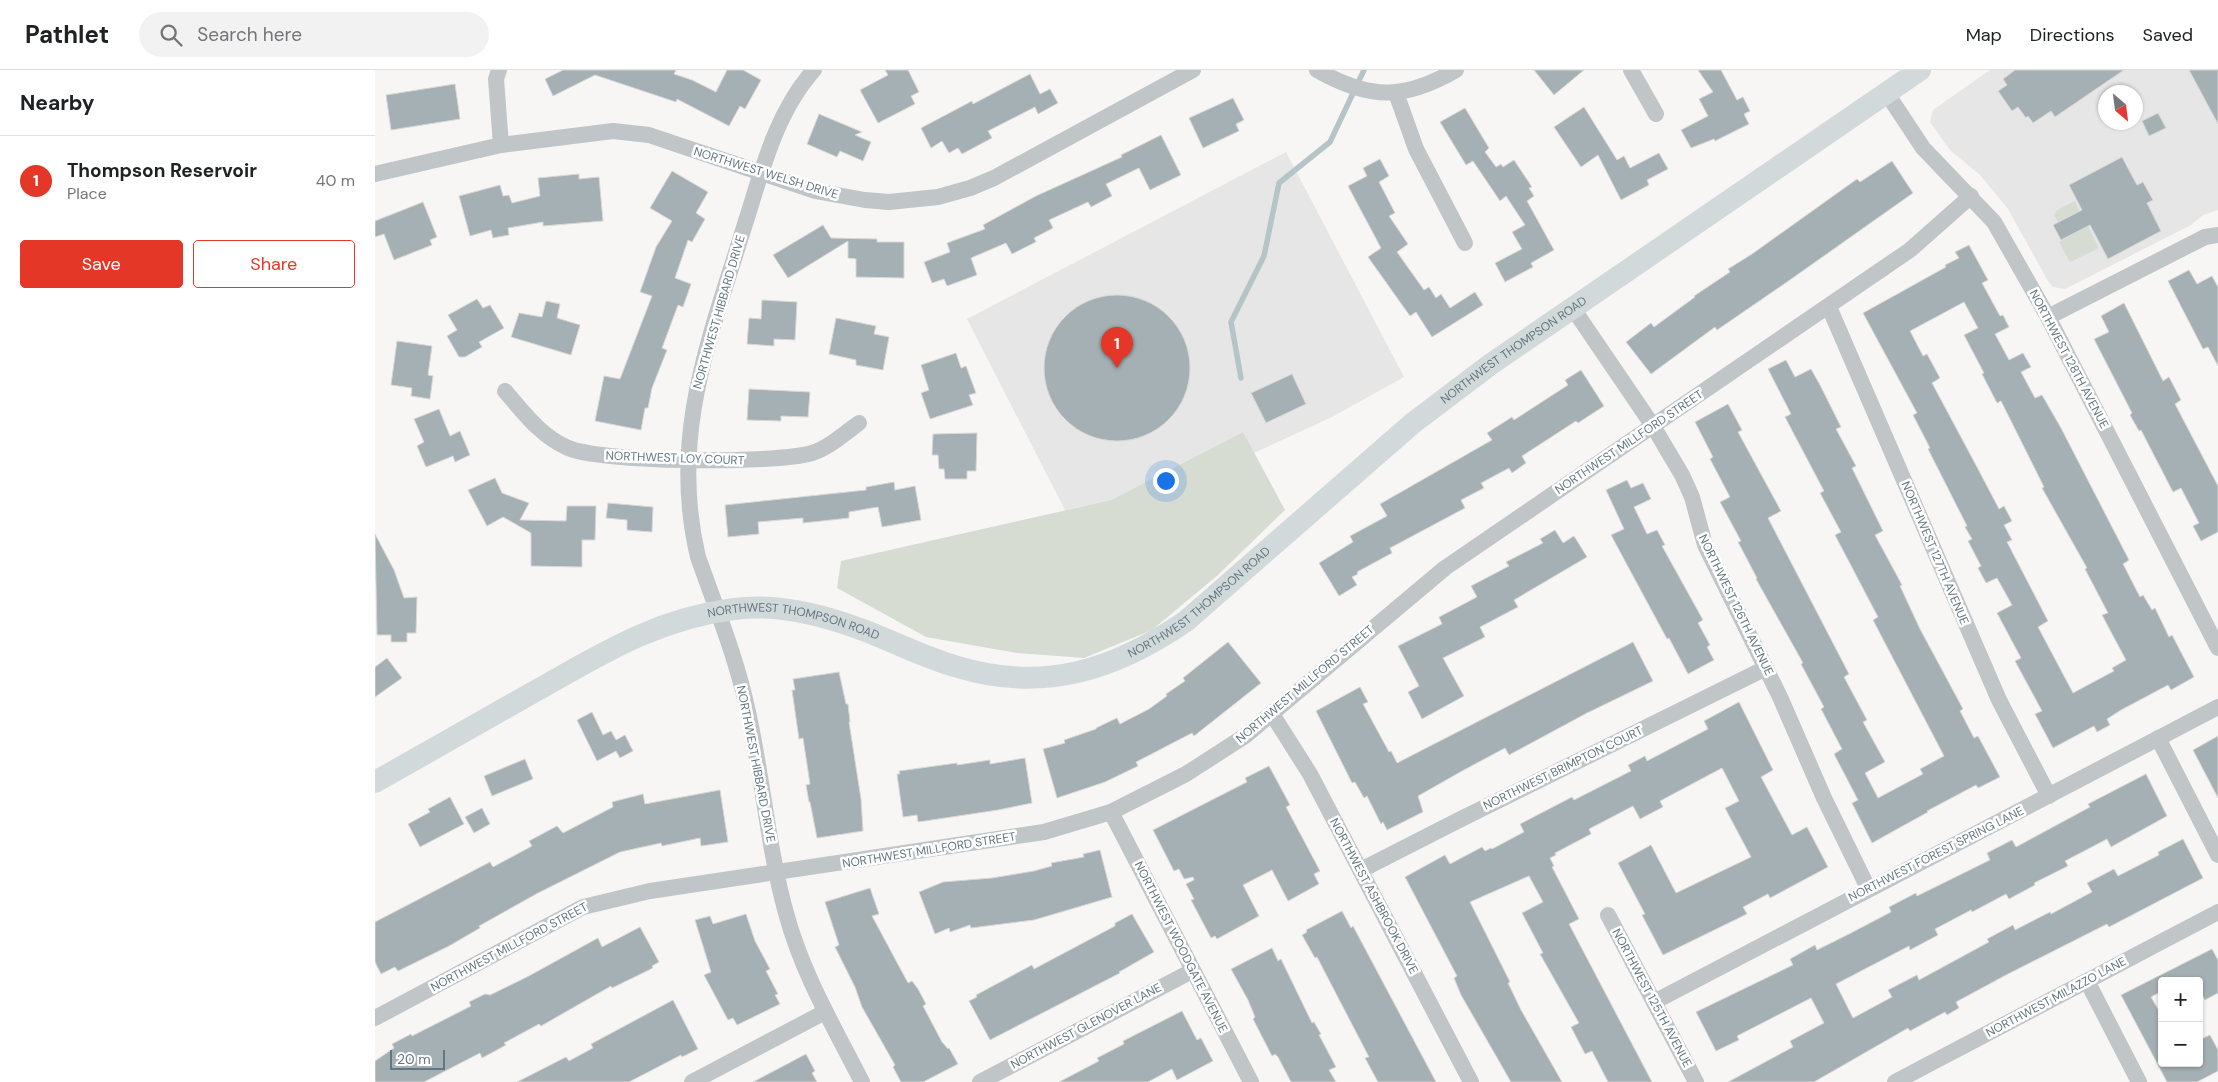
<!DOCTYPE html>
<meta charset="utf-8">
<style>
:root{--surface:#fff;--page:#f2f2f2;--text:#202124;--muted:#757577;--line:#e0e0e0;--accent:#e43727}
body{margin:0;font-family:"DM Sans",sans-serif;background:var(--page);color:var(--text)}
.controls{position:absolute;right:15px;bottom:15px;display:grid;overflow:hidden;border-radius:5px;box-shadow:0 1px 4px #0004}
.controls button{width:45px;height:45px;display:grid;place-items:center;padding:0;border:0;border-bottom:1px solid var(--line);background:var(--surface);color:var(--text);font:25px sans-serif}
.compass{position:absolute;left:1723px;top:15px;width:45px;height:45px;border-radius:50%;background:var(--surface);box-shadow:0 1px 4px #0004;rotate:152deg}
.scale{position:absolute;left:15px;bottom:12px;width:55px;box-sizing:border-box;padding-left:5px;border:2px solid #62777f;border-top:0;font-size:14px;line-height:18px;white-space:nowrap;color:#62777f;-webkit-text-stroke:4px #fff;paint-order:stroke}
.you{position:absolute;left:790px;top:410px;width:18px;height:18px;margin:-12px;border:4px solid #fff;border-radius:50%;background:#1a73e8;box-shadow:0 0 0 8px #1a73e833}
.badge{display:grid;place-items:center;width:32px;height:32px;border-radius:50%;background:var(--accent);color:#fff;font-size:16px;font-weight:700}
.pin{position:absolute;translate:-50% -41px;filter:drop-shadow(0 1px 2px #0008)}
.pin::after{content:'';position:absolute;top:26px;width:18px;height:15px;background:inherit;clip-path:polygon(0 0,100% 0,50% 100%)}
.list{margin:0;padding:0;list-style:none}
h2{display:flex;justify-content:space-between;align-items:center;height:65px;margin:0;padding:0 20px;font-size:21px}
h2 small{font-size:16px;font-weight:400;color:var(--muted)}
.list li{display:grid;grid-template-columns:32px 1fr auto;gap:15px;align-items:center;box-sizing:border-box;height:90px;padding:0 20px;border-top:1px solid var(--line)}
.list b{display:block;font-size:19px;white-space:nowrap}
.list p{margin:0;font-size:16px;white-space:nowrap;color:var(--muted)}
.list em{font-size:16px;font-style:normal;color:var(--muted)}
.actions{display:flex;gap:10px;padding:15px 20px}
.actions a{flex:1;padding:11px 0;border:1px solid var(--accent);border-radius:5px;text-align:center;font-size:18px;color:var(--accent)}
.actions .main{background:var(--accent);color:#fff}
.icon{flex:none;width:28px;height:28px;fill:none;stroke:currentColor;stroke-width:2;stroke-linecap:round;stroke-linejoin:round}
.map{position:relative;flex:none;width:1843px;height:1012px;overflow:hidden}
header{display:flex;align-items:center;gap:30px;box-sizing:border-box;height:70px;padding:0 25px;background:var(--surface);border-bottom:1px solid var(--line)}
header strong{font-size:24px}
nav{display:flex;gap:28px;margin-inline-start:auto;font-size:18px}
.search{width:350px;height:45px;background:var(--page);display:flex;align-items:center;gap:12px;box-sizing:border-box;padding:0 18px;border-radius:28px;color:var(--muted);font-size:19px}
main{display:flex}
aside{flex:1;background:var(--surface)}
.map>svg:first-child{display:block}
</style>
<header>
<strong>Pathlet</strong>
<div class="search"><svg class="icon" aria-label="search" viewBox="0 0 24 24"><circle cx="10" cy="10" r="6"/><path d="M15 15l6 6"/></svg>Search here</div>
<nav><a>Map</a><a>Directions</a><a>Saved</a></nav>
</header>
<main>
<aside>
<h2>Nearby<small></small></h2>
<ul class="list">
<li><span class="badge">1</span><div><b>Thompson Reservoir</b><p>Place</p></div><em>40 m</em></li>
</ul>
<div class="actions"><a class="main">Save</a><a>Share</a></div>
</aside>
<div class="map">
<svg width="1843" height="1012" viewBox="0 0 1843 1012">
<rect width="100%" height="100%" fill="#f7f6f4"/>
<g fill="#e5e6e5" fill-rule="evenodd">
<path d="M1615,0H1843V140L1828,145L1816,155L1690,219L1678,217L1673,211L1633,139L1605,105L1575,80L1555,52L1558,40ZM1730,22H1760V52H1730Z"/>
<path d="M911,82L1029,307L957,347L879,383L868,362L736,430L690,440L592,249Z"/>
</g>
<g fill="#d7dcd3">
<path d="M1700,131L1708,148L1690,158L1686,150L1683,152L1679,145L1682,140Z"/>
<path d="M1713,156L1724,178L1695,192L1684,172Z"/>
<path d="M868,362L910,440L843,505L777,560L709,588L642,583L551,567L462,518L466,491L736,430Z"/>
</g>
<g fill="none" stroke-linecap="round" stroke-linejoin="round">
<path stroke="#b5c5c7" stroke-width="5.5" d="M866,308L856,252L889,186L904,113L955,72L989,0"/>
</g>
<g fill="#a4b0b3" stroke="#d8d8d6" fill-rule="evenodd">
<path d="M188,0H301L299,4L317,10L341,22L352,0H368L386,10L370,39L365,36L354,56L302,29L301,32L220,5L178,26L170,9Z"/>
<path d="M510,0H533L544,22L536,26L540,34L503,53L485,20L513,5Z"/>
<path d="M1159,0H1209L1179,25Z"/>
<path d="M1323,0H1346L1362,30L1368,27L1375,41L1369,44L1374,54L1340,71L1339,69L1316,78L1306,60L1333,46L1324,29L1338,22Z"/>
<path d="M1640,0H1749L1680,47L1676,41L1658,53L1653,46L1651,48L1643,37L1637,41L1623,21L1632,15L1628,9Z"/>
<path d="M1814,0H1843V54Z"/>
<path d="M655,4L665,24L675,19L683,33L663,44L660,37L613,61L617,68L587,84L583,78L574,83L567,71L556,78L546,58L597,31L598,34Z"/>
<path d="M80,14L85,49L16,60L11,25Z"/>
<path d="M858,28L869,50L861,54L864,61L828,78L814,48Z"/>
<path d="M1209,37L1242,90L1249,86L1255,98L1284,83L1293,99L1272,110L1274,115L1246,130L1223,85L1206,97L1179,57Z"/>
<path d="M1090,38L1114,78L1110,82L1121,97L1126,94L1128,97L1139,90L1157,117L1154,118L1159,126L1152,131L1179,180L1156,193L1158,197L1130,212L1120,193L1147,179L1137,162L1150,155L1131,126L1125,131L1098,91L1091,95L1065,52Z"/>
<path d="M1783,43L1791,58L1774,66L1767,51Z"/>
<path d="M444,44L487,62L480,65L496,72L488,91L465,81L462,87L432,74Z"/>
<path d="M786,65L806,105L775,120L764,98L731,114L737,126L716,137L713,132L674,150L678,158L659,168L661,172L637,184L631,173L596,188L602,205L572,216L569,209L557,213L549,192L575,182L572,173L610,159L608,155L661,126L747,87L746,85Z"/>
<path d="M1747,87L1762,115L1768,112L1778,130L1772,133L1786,161L1733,189L1715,155L1686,170L1678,155L1707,140L1694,115Z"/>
<path d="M1005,89L1014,106L1004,112L1020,143L1014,146L1033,174L1022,182L1049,220L1054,217L1061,228L1066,224L1075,238L1100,222L1108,235L1057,267L1041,242L1035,246L993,187L1006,178L973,116L992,106L988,98Z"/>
<path d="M1517,91L1538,123L1412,212L1342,260L1340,257L1276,304L1251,272L1276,253L1279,257L1320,227L1319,226L1355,202L1353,199L1377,184L1482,109L1485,112Z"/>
<path d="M297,101L333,122L321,143L330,149L317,172L313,170L300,208L316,214L308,237L303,235L287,278L292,280L277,318L273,338H270L266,360L220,351L229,306L245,309L277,226L265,222L281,177L297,151L275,138Z"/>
<path d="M204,104V109L224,107L228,151L168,156V152L133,158L134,165L118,168L116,160L95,166L84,126L125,115L128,126L134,125L137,133L165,126L163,108Z"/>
<path d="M48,132L62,167L55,170L57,175L19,190L9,164L0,167V151Z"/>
<path d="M448,155L456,168L502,169V172H529V208L481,207V189L473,188V171L413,208L398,185Z"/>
<path d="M1594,175L1613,210L1607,213L1625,246L1628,245L1634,257L1620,264L1634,290L1648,283L1656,297L1646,302L1660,328L1667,325L1686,358L1754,490L1748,494L1765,527L1768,525L1777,540L1780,538L1794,567L1797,565L1819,607L1796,620L1793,615L1746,640L1732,649L1735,655L1722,662L1719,656L1678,678L1660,644L1667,641L1640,591L1646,588L1622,543L1637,535L1622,508L1611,513L1603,498L1606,496L1593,471L1597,469L1590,457L1592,456L1553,379L1555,378L1538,345L1542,343L1488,243L1571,197L1570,195L1584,188L1580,182ZM1589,232L1603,258L1589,265L1609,303L1607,304L1622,333L1626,331L1669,417L1667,418L1712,498L1710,499L1733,543L1727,545L1751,590L1737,598L1739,601L1698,623L1663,557L1673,551L1632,472L1637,470L1629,455L1637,451L1629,436L1624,439L1603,399L1557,313L1565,308L1552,284L1548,286L1535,261Z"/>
<path d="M1814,200L1822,214L1837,206L1843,217V296L1833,277L1828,279L1793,211Z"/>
<circle cx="742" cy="298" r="73"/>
<path d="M102,229L108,238L115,235L129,258L104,272L107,277L90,287H84L72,266L82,260L73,245Z"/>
<path d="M387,230L422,232L420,270L399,269V276L372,274L374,248L386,249Z"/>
<path d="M171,231L185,234L182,248L205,255L196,285L136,267L144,243L167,247Z"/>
<path d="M1749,233L1788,311L1794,307L1806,330L1800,334L1843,416V462L1826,471L1818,456L1824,453L1806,418L1798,422L1766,360L1764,361L1755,345L1757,343L1719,269L1734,262L1726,246Z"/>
<path d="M461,248L501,256L499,264L514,267L508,300L481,295V290L454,284Z"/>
<path d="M22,271L57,276L53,305L58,306L55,329L36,326L37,318L16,315Z"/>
<path d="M581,283L586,298L591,296L601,323L594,325L598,335L555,349L546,323L554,320L546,295Z"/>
<path d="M1411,290L1420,307L1436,299L1445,315L1466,357L1461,359L1481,396L1477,398L1508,461L1500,465L1527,515L1525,516L1545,559L1588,639L1585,641L1599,668L1603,666L1625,707L1603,718L1601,715L1552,741L1553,742L1497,773L1477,733L1483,730L1459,684L1467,679L1446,639L1449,637L1426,594L1428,593L1381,509L1382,508L1363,472L1366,471L1345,432L1355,427L1335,389L1338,387L1320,352L1353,334L1367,360L1363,362L1406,441L1393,448L1474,604L1469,607L1492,650L1488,652L1510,692L1490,703L1503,728L1548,704L1545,699L1569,686L1498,550L1503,547L1460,465L1466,462L1445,423L1449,421L1410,347L1416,344L1393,299Z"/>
<path d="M1206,300L1229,336L1203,353L1201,351L1147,386L1151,393L1137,403L1134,398L1106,413L1109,418L1086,430L1090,438L1015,478L1017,483L982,502L983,504L977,507L982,515L964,526L944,493L978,472L975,466L1012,446L1005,434L1117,370L1112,363L1137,347L1139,350L1193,315L1190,310Z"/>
<path d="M917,304L931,334L891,353L876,323Z"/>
<path d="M374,319L435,322L433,347L406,346V351L372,350Z"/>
<path d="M64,339L75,366L85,361L95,385L80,392L78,386L51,397L42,376L49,372L39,349Z"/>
<path d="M602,363L601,401H592V409H570L569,399H564L563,385H557L558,364Z"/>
<path d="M120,408L127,423L154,433L145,450L191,451L192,436H221L220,470H207V497L156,496V463L128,447L112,456L93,420Z"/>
<path d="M1252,410L1256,418L1268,413L1276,429L1259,437L1272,464L1282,460L1290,475L1287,476L1328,550L1323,553L1335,575L1332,577L1339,590L1313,604L1294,568L1292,569L1236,465L1249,459L1231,420Z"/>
<path d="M519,412L520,420L540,416L546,450L507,457L503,437L474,442V448L428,453V448L383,452L384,464L353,467L350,435L491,420V417Z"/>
<path d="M233,433L278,437L277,462L252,460V450L231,448Z"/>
<path d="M1180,460L1188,473L1199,466L1212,487L1139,530L1143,537L1105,557L1110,567L1068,588L1089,626L1047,649L1033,622L1044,616L1023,576L1067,554L1064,547L1102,527L1096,516L1134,496L1131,492L1168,473L1165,469Z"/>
<path d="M0,464L19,500L29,528L42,527L41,563H32V572H16V565H2Z"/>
<path d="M853,572L886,613L819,666L817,663L761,692L763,696L730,712L682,728L668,679L690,673L689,670L721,659V658L742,648L745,654L774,639L792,626L791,624L810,611L808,608Z"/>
<path d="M1258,572L1278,611L1212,643L1134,685L1130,678L1087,701L1043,726L1048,742L1012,760L1008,752L1006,754L992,726L989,728L980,712L977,713L941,641L985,617L993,632L988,634L1014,682L1016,681L1022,693Z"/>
<path d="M12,588L27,608L0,627V597Z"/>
<path d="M464,602L471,634H473L475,652H474L486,729L488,761L442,768L435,732H434L431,715L435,714L428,668L424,669L417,620H420L418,609Z"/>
<path d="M1364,632L1398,700L1386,707L1417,765L1432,757L1453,797L1395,828L1393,824L1368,837L1372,844L1288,885L1267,845L1270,844L1243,793L1276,775L1301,823L1376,787L1350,738L1364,731L1347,698L1285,731L1288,737L1265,749L1258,736L1214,759L1216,764L1180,783L1181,785L1175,788L1179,796L1177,797L1204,849L1194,854L1277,1012H1233L1217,981L1210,984L1196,957L1204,953L1165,884L1168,883L1147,843L1168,832L1154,806L1095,832L1135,912L1133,913L1146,940L1187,1012H1136L1086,925L1079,908L1082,906L1030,807L1070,785L1075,794L1107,777L1110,781L1116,778L1117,779L1149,762L1145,754L1197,727L1199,730L1256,701L1253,695L1270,686L1272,691L1333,659L1329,651Z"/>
<path d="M217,642L228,665L236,661L241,670L250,665L258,681L245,688L241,681L222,691L202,650Z"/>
<path d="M1843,666V728L1818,680Z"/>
<path d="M650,688L657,733L623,740L543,752L542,745L528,747L522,704H525L524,701L582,693V695L615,690V694Z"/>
<path d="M150,689L158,709L117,726L109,706Z"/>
<path d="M894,696L915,735L911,737L945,801L939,804L944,814L913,831L897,800L868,815L884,846L842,869L840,866L836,868L816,830L819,829L811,814L819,810L818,807L809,809L804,799L799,801L778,760L872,712L870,708Z"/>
<path d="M1771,704L1792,746L1736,777L1732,769L1690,791L1693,796L1659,813L1660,815L1634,829L1631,824L1597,842L1596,840L1560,859L1563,865L1535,880L1534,876L1461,914L1478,948L1517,927L1513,920L1542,905L1544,910L1614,872L1612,869L1638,855L1640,860L1675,842L1676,844L1717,822L1712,813L1739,799L1743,806L1784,785L1783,782L1808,769L1828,808L1734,857L1732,854L1631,905L1581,932L1584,938L1572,945L1570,942L1535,961L1533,958L1439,1012H1353L1418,977L1415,971L1449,953L1436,928L1362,966L1364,970L1341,981L1321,942L1418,895L1415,889L1440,875L1442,880L1476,863L1516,842L1514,837L1541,823L1542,826L1615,790L1612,783L1637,770L1641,777L1715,737L1713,734Z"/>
<path d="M345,720L353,772L326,776L325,768L287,776L286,773L245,782L163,823L104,856L105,858L74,876L23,901L20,897L6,904L0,892V852L115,792L118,797L157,776L154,771L182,756L188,763L238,737L237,732L268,724L270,734Z"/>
<path d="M75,727L89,754L45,777L33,754L55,742L53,739Z"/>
<path d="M107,738L115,754L99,763L90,747Z"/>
<path d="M725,780L737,827L659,850L596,858L595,855L575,862L574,858L560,864L544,822L568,812L617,808L659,801L677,796L676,793L709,787L708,784Z"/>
<path d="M495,818L504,844L497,846L533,913L537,911L543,919L551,934L548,936L567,972L573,979L574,978L583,994L548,1012H526L518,997L520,995L487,937L480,917L460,877L464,875L450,832Z"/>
<path d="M967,841L976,858L978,856L1061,1012H1003L990,988L994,987L942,887L940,888L927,865L932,862L931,860Z"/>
<path d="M371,844L380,871L395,899L391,901L403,924L400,925L405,934L362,955L358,948L353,950L329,905L336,902L320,850L335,846L338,854Z"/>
<path d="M757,844L779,882L744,902L745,903L615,970L594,931L602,927L601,925L657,895L659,899L740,856V853Z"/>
<path d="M265,857L284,892L277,896L278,898L237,918L236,916L166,956L164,954L129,973L131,975L107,988L105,983L49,1012H0V991L19,978L17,974L36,964L37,966L96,936L94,932L110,924L115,925L152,907L223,868L227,877Z"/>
<path d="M897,878L903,891L906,889L937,953L939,952L946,964L944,965L961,997L954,1000L961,1012H916L903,987L900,984L897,986L878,949L880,947L873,930L856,899Z"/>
<path d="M1837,879L1843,890V923L1830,930L1824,919V911H1787V921L1776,927L1787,946V993H1824V970L1835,965L1843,980V1001L1822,1012H1792L1746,925Z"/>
<path d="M298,930L323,979L307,987L306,985L254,1012H142L191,987L194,991L218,978L216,974Z"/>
<path d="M807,941L822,970L826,968L838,991L802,1010L797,999L773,1012H684L724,991L722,988L749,974L748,971Z"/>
<path d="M431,984L440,1001L437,1003L442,1012H378Z"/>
</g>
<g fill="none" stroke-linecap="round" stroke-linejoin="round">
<g stroke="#c0c5c8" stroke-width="16">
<path d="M124,0L121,9L126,75"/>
<path d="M439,0C401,42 387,101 370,154C335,268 294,366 323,487C341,538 362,589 373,642C388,709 393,778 411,843C427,903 459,957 487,1012"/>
<path d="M942,0C995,30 1029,30 1081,0"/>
<path d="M1256,0L1281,44"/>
<path d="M1511,22L1548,78L1619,152L1673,247L1843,578"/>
<path d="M1021,23L1041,79L1090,173"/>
<path d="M0,104L126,75L238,61L274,65L440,121L490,130L514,132L563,127L595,118L619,108L818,0"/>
<path d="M1197,237L1278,356L1307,405L1317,427L1330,475L1405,627L1449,728L1493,818"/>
<path d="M1454,237L1624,630L1674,726"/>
<path d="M1673,247L1830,167L1843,165"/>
<path d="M130,321C149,343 165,365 191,377C223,393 400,394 437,383C454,378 470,363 484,353"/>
<path d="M897,644L935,704L1096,1012"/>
<path d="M1783,668L1843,785"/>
<path d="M736,742L876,1012"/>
<path d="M986,800L1084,750L1391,598"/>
<path d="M1233,845L1321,1012"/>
<path d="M1712,911L1764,1012"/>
<path d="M1279,932L1843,637"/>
<path d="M0,948L208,837L275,821L669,762L736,742L811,704L870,666L1070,498L1535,180L1596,126"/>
<path d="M317,1012L450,942"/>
<path d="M605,1012L817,901"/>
<path d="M1520,1012L1843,842"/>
</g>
<path stroke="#d2d9db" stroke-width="22" id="s1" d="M0,712C52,682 105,653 157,623C225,585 280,549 359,539C402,533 448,545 488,560C520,572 550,588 583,597C668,623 740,600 811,551L1038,353L1116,294L1545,0"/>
</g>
<g text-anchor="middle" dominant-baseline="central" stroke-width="5" stroke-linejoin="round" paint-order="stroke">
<g font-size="12" fill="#62777f" stroke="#fff">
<text transform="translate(391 103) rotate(17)">NORTHWEST WELSH DRIVE</text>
<text transform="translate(344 242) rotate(-74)">NORTHWEST HIBBARD DRIVE</text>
<text stroke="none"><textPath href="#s1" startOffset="1302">NORTHWEST THOMPSON ROAD</textPath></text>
<text transform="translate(1694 289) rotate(62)">NORTHWEST 128TH AVENUE</text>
<text transform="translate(1254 372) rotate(-34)">NORTHWEST MILLFORD STREET</text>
<text transform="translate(300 388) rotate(2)">NORTHWEST LOY COURT</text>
<text transform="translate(1560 483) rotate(67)">NORTHWEST 127TH AVENUE</text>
<text stroke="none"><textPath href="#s1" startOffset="898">NORTHWEST THOMPSON ROAD</textPath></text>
<text transform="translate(1361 535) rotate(64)">NORTHWEST 126TH AVENUE</text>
<text stroke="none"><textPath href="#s1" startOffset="462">NORTHWEST THOMPSON ROAD</textPath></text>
<text transform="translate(930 614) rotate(-40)">NORTHWEST MILLFORD STREET</text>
<text transform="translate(381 694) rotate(79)">NORTHWEST HIBBARD DRIVE</text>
<text transform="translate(1188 698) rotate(-26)">NORTHWEST BRIMPTON COURT</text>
<text transform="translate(554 780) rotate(-9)">NORTHWEST MILLFORD STREET</text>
<text transform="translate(1561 784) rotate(-27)">NORTHWEST FOREST SPRING LANE</text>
<text transform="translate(999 826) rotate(62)">NORTHWEST ASHBROOK DRIVE</text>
<text transform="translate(134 877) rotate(-28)">NORTHWEST MILLFORD STREET</text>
<text transform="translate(806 877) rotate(63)">NORTHWEST WOODGATE AVENUE</text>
<text transform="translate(1681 927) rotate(-28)">NORTHWEST MILAZZO LANE</text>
<text transform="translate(1277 928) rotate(62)">NORTHWEST 125TH AVENUE</text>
<text transform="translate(711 956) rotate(-28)">NORTHWEST GLENOVER LANE</text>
</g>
</g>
</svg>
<div class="controls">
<button>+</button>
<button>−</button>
</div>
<svg class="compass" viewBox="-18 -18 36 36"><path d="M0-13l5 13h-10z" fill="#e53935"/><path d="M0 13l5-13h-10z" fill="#757577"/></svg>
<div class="scale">20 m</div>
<div class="you"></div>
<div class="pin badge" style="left:742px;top:298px">1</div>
</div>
</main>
